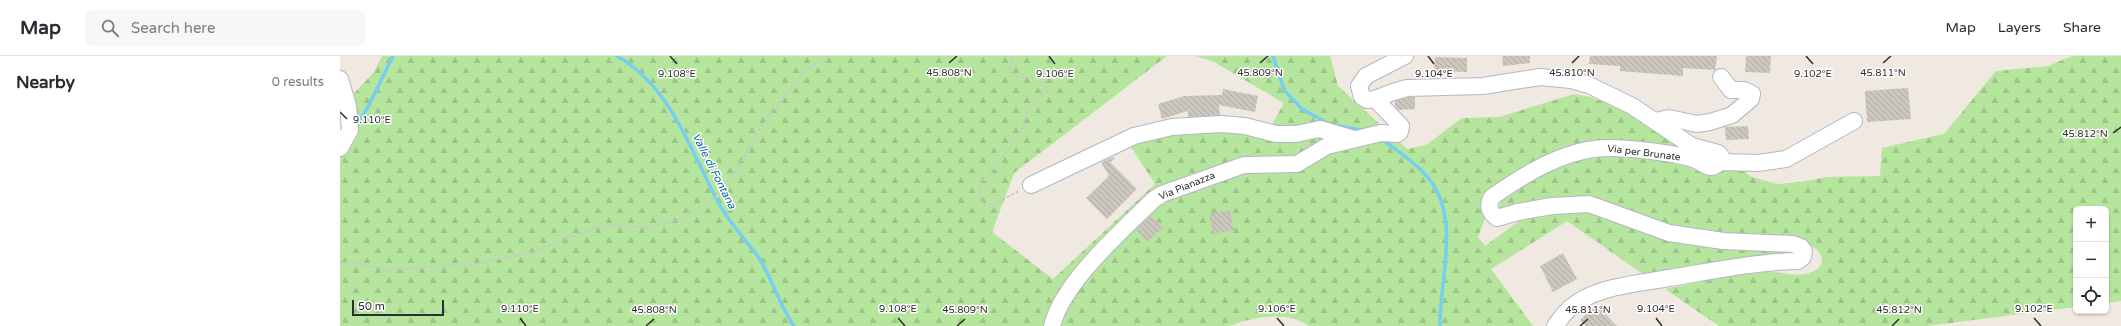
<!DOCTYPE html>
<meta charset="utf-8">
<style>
:root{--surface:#fff;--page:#f7f7f7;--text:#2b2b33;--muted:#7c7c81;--line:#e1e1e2}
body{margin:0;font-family:"Varela Round",sans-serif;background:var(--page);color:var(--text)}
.controls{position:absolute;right:12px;bottom:12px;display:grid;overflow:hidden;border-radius:6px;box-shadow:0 1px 3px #0004}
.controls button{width:36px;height:36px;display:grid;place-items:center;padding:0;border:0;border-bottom:1px solid var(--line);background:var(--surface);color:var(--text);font:20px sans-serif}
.scale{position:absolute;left:12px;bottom:10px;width:92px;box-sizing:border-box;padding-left:4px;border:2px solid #2e2e2e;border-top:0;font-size:11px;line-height:14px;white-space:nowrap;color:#2e2e2e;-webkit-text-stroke:3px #fff;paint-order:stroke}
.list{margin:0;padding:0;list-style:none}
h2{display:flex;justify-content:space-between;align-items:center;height:52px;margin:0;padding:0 16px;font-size:17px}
h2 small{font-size:13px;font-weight:400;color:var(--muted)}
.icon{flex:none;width:22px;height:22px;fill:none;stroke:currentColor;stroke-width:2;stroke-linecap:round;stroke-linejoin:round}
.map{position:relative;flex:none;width:1781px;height:270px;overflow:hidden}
header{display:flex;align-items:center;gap:24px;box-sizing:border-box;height:56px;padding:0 20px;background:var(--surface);border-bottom:1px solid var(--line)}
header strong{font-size:19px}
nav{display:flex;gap:22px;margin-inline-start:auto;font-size:14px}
.search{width:280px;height:36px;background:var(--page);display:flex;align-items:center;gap:10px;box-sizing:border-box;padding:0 14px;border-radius:6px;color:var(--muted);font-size:15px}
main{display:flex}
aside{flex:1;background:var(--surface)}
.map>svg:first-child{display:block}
</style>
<header>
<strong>Map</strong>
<div class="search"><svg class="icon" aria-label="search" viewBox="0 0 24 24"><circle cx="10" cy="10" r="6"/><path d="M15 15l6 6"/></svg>Search here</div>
<nav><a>Map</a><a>Layers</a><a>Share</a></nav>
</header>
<main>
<aside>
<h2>Nearby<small>0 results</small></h2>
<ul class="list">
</ul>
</aside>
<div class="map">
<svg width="1781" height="270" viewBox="0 0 1781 270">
<defs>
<pattern id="forest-firs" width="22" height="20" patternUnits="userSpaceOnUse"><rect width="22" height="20" fill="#b6e59e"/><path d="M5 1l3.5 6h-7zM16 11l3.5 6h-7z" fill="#9dc588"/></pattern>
<pattern id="building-back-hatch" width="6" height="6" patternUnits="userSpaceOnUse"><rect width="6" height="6" fill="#cbc7bf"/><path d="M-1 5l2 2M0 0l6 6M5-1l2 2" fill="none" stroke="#afaba4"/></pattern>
</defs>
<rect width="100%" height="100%" fill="#efe9e1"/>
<g fill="url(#forest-firs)">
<path d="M42,0H827L674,117L652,176L713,223L815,128L785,82L930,72L944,47L874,6L856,0H990L998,30L1067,93L1086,89L1122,62L1159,61L1234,38L1251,41L1287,56L1358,98L1270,88L1157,131L1138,181L1145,190L1179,165L1199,159L1246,156L1330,185L1455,196V201L1310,223L1227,165L1151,213L1193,270H969C948,254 912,261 890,270H0V86L7,68L5,47L34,16Z"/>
<path d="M1732,0H1781V245L1766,247V153H1736V251L1587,270H1379L1325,233C1360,226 1396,217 1432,216C1444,216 1460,222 1472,216C1491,208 1480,191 1464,187L1331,174L1252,146L1162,154L1159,152L1161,142L1213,110L1269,97L1329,106L1349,111L1364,118H1373L1383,114H1402L1412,121L1437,128L1461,126L1487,121L1540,120L1542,92L1604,78L1656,15L1708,10Z"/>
</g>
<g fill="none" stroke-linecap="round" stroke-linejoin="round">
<g stroke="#75cff0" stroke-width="3.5">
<path d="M277,0C333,32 351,98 381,151C391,169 407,185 419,202C433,224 439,249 454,270"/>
<path d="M933,0L944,34L962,53L989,68L1026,75"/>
<path d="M16,71L29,49L53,0"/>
<path d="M1042,83C1056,94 1071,104 1083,116C1124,157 1099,221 1100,270"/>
</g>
</g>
<g fill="url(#building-back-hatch)">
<path d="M1162,0H1190V7L1163,10Z"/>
<path d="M1250,0H1377L1375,14L1343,12V20L1280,15V10L1249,8Z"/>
<path d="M1406,0H1431L1430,17L1405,16Z"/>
<path d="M1095,1L1127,2V16L1094,15Z"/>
<path d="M1568,32L1571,63L1527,66L1525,35Z"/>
<path d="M883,33L918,40L915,56L879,49L880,59L848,61V55L822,63L818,48L844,40L882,39Z"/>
<path d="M1068,41H1075V53L1059,54L1055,50V45Z"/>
<path d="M1408,70L1409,83L1386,84L1385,71Z"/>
<path d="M773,101L775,103L770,106L797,133L767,163L746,142L769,120L761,106Z"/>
<path d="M890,154L894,174L873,178L869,158Z"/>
<path d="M811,159L823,172L807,186L796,174Z"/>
<path d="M1223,197L1237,223L1213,236L1200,210Z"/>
<path d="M1257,249L1277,270H1246L1240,264Z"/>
</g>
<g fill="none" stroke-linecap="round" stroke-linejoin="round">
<g stroke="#b4b7c1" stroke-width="18">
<g id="minor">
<path d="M1065,0L1026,20L1019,30L1022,41L1027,44L1035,43L1053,36L1067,32L1143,30L1200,21L1231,24L1249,29L1292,50L1352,90L1378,97L1381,100L1380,106C1377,108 1374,112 1370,111C1365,110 1361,106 1356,104C1338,97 1288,92 1269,92C1227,92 1186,117 1152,141C1147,149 1149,156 1157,162L1178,156L1212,150L1249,148L1329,177L1383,185L1453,188L1461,191L1464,195L1463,201L1458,205C1414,206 1372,215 1329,222C1301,227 1262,230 1238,246C1228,252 1222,260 1215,270"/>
<path d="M0,23L8,50L10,74L0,92"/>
<path d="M1315,65L1329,62L1357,68L1370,66L1392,59L1411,43L1412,38L1404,34H1391L1381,21"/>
<path d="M1380,106L1418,107L1446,103L1514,65"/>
<path d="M691,129L794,80L832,71L882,68L905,70L936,78H956L980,73L1014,83"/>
<path d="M712,270C723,226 781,176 813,144L822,138L904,109L957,108L987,90L1041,77L1057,78L1060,76L1061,70L1035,43"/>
</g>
</g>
<g stroke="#c9c9c9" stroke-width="2" stroke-dasharray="3 2" stroke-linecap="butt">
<path d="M672,0L669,15L676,21L703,22L708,33L687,55L683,72L650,119L640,127L639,138L643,149L654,148L679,135"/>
<path d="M0,207L10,206L48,214L134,208L192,196L262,169L306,172L344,162L376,141L398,112L417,77L463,16L487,0"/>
</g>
<use href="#minor" stroke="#fff" stroke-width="16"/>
</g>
<path fill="none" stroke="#2e2e2e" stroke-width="1.5" d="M330,0L337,8M709,0L715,8M1088,0L1094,8M1466,0L1473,8M609,7L617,0M920,7L928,0M1232,7L1239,0M1543,7L1551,0M0,56L7,63M1773,77L1781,71M180,262L186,270M558,262L565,270M937,262L944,270M1316,262L1322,270M1694,262L1701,270M306,270L314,263M617,270L625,263M1240,270L1248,263M1552,270L1559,263"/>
<g text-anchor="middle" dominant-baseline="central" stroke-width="3" stroke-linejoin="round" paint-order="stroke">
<g font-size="10" fill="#2e2e2e" stroke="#fff">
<text transform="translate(1304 97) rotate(7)">Via per Brunate</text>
<text transform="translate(847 130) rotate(-22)">Via Pianazza</text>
</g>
<g font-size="11" font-style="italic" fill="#0d6fa3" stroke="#fff">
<text transform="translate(374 115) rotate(63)">Valle di Fontana</text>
</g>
</g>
<g font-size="10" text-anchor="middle" fill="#2e2e2e" stroke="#fff" stroke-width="3" stroke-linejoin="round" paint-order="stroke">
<text x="609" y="20">45.808°N</text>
<text x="920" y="20">45.809°N</text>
<text x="1232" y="20">45.810°N</text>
<text x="1543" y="20">45.811°N</text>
<text x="715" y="21">9.106°E</text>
<text x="1094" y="21">9.104°E</text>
<text x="1473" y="21">9.102°E</text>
<text x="337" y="21">9.108°E</text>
<text x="32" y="67">9.110°E</text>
<text x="1745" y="81">45.812°N</text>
<text x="180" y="256">9.110°E</text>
<text x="558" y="256">9.108°E</text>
<text x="937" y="256">9.106°E</text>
<text x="1316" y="256">9.104°E</text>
<text x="1694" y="256">9.102°E</text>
<text x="314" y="257">45.808°N</text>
<text x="625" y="257">45.809°N</text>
<text x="1248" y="257">45.811°N</text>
<text x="1559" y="257">45.812°N</text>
</g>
</svg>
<div class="controls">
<button>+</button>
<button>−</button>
<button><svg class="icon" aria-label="locate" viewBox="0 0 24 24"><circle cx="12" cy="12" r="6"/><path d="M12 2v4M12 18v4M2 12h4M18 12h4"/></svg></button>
</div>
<div class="scale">50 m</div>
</div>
</main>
